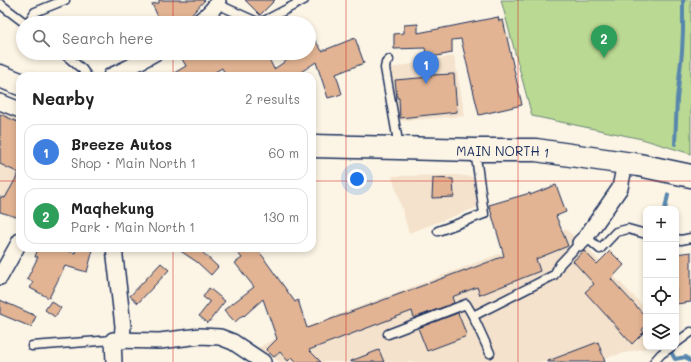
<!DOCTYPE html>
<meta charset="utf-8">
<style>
:root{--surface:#fff;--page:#f6f6f6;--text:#222;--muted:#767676;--line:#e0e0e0;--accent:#1f6fb2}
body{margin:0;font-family:Mali,sans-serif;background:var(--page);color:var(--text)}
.controls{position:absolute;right:12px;bottom:12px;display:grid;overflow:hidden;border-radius:8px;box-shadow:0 2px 6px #0003}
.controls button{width:36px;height:36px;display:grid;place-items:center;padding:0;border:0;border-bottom:1px solid var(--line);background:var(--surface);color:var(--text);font:20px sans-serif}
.you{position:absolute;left:357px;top:179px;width:14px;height:14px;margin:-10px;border:3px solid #fff;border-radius:50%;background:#1a73e8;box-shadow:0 0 0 6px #1a73e833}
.badge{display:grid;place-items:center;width:26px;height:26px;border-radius:50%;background:var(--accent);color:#fff;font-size:13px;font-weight:700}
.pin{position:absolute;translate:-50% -33px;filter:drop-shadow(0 1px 2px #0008)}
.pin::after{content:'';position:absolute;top:21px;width:14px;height:12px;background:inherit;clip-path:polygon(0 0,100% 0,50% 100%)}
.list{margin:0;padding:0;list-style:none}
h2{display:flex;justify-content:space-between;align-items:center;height:52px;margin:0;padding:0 16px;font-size:17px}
h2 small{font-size:13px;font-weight:400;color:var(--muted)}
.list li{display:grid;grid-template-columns:26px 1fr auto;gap:12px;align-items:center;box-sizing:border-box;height:56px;margin:0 8px 8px;padding:0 8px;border:1px solid var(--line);border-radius:12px}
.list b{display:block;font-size:15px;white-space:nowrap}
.list p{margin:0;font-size:13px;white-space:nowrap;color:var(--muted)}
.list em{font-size:13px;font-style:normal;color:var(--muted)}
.icon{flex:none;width:22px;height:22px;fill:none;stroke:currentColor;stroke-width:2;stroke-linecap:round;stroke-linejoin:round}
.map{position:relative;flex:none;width:691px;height:362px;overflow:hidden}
.search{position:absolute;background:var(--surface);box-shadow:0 2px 6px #0003;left:16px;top:16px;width:300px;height:44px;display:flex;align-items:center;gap:10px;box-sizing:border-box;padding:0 14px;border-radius:22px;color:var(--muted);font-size:15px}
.panel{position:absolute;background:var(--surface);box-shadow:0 2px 6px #0003;left:16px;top:72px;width:300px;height:180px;border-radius:12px}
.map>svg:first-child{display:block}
</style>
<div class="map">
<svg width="691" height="362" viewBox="0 0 691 362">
<rect width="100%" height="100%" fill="#fcf5e5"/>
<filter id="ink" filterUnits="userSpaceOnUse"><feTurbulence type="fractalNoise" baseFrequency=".025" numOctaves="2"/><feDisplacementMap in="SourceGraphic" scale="8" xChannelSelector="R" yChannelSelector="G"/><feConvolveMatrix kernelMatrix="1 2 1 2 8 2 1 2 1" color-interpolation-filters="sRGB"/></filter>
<g filter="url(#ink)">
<g fill="#f4e2cc">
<path d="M454,56L465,116L400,121L396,107L391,68Z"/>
<path d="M0,108L20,118V218L0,212Z"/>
<path d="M457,175L473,177L478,207L409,233L392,176Z"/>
<path d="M565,229L574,236L584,245L646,309V347H650L604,358L605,361L601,362H280L258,348L274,339Z"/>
</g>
<path fill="#bad992" stroke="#6a8478" d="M501,0H691V154L642,139L532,116Z"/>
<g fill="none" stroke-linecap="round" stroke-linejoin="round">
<g stroke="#5987ae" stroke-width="4">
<path d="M675,144L677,99L682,52L683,31V0"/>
<path d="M665,209L668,195"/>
<path d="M671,352L675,359L686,357L690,361"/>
</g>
</g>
<g fill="#e2b493" stroke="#1b2f5e">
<path d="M159,0H205L184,23H161L152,4L159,3Z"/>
<path d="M245,0H275L260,15Z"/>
<path d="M498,17L499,21L503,20L522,105L479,115L461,39L452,40V53L427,58L425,48L394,49V34L404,33V25L418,24V33Z"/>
<path d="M309,34H311L322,51L355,38L364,63L336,74L342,94L328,98L316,62L295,76H226L222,68L208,76H169L186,66L182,59L192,53H266L274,69L298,53H309V45L311,44Z"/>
<path d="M454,74L457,112L400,118L399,98H397L395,80L431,77V75Z"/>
<path d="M0,114L20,123V218L0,212V197L5,198L19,173L0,164Z"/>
<path d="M433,178L453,179L454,197L432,198Z"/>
<path d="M556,185L566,212L556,216L568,246L536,259L540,271L480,295L477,287L452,297L454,303L414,318L412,311L309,350L321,362H297L292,357L288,361L280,352L274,357L266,350L277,339L263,299L244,316L243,315L235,322L224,310L254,287L235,263L242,258L233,248H256L265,259V260L295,302L298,300L307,328L465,270V271L504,256L489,205L530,193V195Z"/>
<path d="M38,248H59L75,253L76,248H87L93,250L87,272L65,266L49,298L30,288L33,282L27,279L38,257H35Z"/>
<path d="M176,248H198L218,267L211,275L197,262Z"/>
<path d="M584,251L597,264L610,251L624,265L611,279L646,317V325L642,330L644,332L632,344L585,292L594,284L573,261Z"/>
<path d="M691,252V302L676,304V254Z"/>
<path d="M161,263L169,270L138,303L130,296Z"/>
<path d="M209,288L225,301L208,323L199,316L210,302L203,297Z"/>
<path d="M0,300L36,316L31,327L0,314Z"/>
<path d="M51,301L61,308L55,317L45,310Z"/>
<path d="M458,313L467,336L427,351L418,328Z"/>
<path d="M598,342L605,362H548V361Z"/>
<path d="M379,350L384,362H351V361Z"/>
</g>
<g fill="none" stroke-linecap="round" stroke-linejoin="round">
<g stroke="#1b2f5e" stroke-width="11">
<g id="lane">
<path d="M0,4L25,23"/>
<path d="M217,4L257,22L264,21L304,0"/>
<path d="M28,23L35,12L65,0"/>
<path d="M63,53L82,69L87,76"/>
<path d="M389,60L386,63L385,68L399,147"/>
<path d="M438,231L484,214L477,164L474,151"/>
<path d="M586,237L600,249L616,232L628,229L646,234"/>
<path d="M676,239L681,240L691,238"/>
<path d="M473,316L554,275L560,264L580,243"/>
<path d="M388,334L466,304L473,316L490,353"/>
<path d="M676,343L691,332"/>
<path d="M32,346L113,340"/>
<path d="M654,362L661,354L671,347"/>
</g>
</g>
<g stroke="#1b2f5e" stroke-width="18">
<g id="street">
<path d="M197,23C204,18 216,8 218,0"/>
<path d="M111,76L128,68L155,53"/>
<path d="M0,102L20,110"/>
<path d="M580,243L586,237L620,188L625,163"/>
<path d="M114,248L123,326L122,341"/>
<path d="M0,277L20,241"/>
<path d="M114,362L113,340L160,341L200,336L220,337L233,342L263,362"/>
</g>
</g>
<g stroke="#1b2f5e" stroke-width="25">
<g id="primary">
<path d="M0,76L20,84"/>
<path id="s1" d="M312,146L399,148L474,150H536L639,165L691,176"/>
</g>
</g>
<use href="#lane" stroke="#fcf5e5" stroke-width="8"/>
<use href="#street" stroke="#fcf5e5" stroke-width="15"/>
<use href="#primary" stroke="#fcf5e5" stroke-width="22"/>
</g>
</g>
<path fill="none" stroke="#d62828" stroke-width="1" stroke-opacity="0.55" d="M173,0V23M346,0V362M518,0V362M173,53V76M0,181H20M312,181H691M173,248V362"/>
<g text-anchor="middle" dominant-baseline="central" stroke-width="4" stroke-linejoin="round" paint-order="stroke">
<g font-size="13" fill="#1b2f5e" stroke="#fcf5e5">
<text stroke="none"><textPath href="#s1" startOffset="191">MAIN NORTH 1</textPath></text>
</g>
</g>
</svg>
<div class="controls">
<button>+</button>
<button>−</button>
<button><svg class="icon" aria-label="locate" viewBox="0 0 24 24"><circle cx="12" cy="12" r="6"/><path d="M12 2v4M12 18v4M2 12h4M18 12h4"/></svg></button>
<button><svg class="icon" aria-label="layers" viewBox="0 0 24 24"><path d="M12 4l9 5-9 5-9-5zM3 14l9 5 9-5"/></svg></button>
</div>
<div class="you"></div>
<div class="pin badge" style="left:426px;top:84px;background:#3f7fe0">1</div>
<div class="pin badge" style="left:604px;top:58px;background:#2e9e5b">2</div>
<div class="search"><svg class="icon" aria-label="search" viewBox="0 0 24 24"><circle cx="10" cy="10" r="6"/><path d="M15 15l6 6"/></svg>Search here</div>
<section class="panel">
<h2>Nearby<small>2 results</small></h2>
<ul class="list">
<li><span class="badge" style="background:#3f7fe0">1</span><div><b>Breeze Autos</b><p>Shop · Main North 1</p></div><em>60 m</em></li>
<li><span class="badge" style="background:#2e9e5b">2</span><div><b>Maqhekung</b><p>Park · Main North 1</p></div><em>130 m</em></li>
</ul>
</section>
</div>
